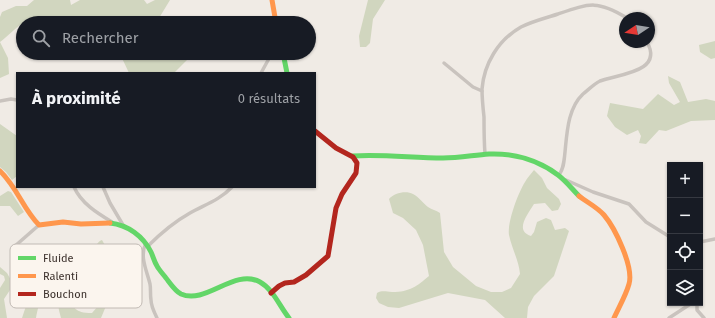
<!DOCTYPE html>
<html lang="fr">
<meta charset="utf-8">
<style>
:root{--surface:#171b24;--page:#20242c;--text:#f1f3f6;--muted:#9ea1a6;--line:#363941}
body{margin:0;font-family:"Fira Sans",sans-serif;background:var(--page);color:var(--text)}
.controls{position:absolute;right:12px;bottom:12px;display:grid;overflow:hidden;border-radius:0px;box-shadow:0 1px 3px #0004}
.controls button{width:36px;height:36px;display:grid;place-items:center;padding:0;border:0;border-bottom:1px solid var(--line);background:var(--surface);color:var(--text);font:20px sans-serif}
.compass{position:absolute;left:619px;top:12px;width:36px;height:36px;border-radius:50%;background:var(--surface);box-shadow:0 1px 3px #0004;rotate:258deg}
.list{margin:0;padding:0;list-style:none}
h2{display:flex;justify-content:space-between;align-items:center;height:52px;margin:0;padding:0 16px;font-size:17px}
h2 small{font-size:13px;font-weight:400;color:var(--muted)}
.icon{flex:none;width:22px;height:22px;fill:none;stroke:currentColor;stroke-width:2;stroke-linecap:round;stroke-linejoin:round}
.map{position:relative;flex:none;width:715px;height:318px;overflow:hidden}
.search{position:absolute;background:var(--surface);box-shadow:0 1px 3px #0004;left:16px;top:16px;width:300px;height:44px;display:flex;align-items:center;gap:10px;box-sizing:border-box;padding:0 14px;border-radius:22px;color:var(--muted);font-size:15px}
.panel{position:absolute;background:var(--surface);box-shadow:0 1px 3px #0004;left:16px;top:72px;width:300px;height:116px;border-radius:0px}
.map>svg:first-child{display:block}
</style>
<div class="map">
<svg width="715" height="318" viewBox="0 0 715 318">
<rect width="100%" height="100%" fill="#f0ebe5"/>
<g fill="#d1d6bf">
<path d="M34,0H70L71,5L80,0H144L147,4L155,0H170L156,23H23C15,28 8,36 0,42L8,58L9,74L0,78V17L2,12L16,6H27Z"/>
<path d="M368,0H385L373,19L370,43L366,47H360L359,36Z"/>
<path d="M715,41V58L711,59L700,52L699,45Z"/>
<path d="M118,53H193L192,55L174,73H129L121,56Z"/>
<path d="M668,76L680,82L688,102L706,99L715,101V120L691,121L666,131L659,130L646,144L639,143L641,136L638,130L627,135L615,127L607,116L610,103L643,109L658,94L674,105L680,102L669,83Z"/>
<path d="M0,124L17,136V176L12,180L6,172L0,167Z"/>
<path d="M534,170L542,178L547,188L559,199L561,204L558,210L552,211L545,203L534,204C528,214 514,231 531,236L534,232L537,222L546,218L551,220L555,230L565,228L569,231L554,276L534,296L528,307L527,318H505L485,300L448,293L399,308L388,307L379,303L376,298L377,293C383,290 386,292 392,292C410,292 417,286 429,276L423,245L416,230L403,218L393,213L389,199C394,193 406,190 413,194C419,197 423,203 428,207C432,210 436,210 440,213L444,252L453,267L476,286L491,292H502L511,288L520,274C519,261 512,249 509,235C507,223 518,193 525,182C527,178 531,174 534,170Z"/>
<path d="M8,191L11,192L24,212L18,216L10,206H0V196Z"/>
<path d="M102,240L107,249L113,248L116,250C122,265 122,281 108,292L106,306L101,318H61C59,309 56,306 63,298C77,307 73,313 92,313L98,306L103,287C100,281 94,277 92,271C89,263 93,243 102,240Z"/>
<path d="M0,267L7,273L12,282L10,290L4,299L7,318H0V288L5,280L4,276L0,274Z"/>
<path d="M29,283C44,294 39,302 36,318H22L27,303V287Z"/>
</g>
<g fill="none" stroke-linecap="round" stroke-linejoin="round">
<g stroke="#c9c3be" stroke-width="3.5">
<path d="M444,63L473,87L482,91"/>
<path d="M261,73L272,53"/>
<path d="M0,101L11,99L17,100"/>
<path d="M485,154C484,141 484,129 484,117C483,108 482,99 482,89C484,64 498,40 521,27C533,21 546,18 558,14C590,3 598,0 627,18"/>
<path d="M559,175C564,168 564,161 565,152C567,132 568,108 583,94C588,90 594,84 600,81C619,74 664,72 647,42"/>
<path d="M566,180L593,192L629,204L646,222L670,237"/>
<path d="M74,187C81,203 97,213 112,222"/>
<path d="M103,187L110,203L123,225"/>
<path d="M700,242L715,239"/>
<path d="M146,243C139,256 147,271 150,284C151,289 150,294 151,300C151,306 154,312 157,318"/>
<path d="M148,246C161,233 174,222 190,213C204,205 220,200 232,187"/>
<path d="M700,256V266"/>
<path d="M15,260V246L39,225"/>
<path d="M697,303V310L704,318"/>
<path d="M669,318L692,303"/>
</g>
<g stroke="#63d668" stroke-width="5">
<path d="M283,53L287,73"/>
<path d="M352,156C383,154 413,158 443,158C459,158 474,155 489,154C513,153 538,160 558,175C566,181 572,189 579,196"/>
<path d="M110,223C128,225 143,236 151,252C153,256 154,261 157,266C159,270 163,274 166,278C170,283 175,291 181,294C206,305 234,268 260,282C273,289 280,307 289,318"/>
</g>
<g stroke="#ff974d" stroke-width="5">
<path d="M272,0L276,23"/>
<path d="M0,171C17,187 23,209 39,225L63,222L81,224L110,223"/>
<path d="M579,196C588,203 597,207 604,215C615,228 634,267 629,284C626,295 619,307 614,318"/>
</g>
<path stroke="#b3261e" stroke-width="5" d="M271,293L279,286L285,283L294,282L306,275L328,256L336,208L342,194L356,173L357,163L353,157L336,148L315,131"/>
</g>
<rect x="10" y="244" width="132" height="64" rx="6" fill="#fbf5ee" stroke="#c1bab4" stroke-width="1"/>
<rect x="18" y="256" width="18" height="4" fill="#63d668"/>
<rect x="18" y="274" width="18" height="4" fill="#ff974d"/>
<rect x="18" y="292" width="18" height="4" fill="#b3261e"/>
<g font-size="11" fill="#3b302b">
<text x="43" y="262">Fluide</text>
<text x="43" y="280">Ralenti</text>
<text x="43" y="298">Bouchon</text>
</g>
</svg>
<div class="controls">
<button>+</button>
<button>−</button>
<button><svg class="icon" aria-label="locate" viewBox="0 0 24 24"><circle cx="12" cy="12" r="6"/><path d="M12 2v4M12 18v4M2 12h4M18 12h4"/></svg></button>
<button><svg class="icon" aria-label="layers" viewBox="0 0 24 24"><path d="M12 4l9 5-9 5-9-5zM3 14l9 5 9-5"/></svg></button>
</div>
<svg class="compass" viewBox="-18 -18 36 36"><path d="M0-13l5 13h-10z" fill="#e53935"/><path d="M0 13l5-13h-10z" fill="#9ea1a6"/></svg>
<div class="search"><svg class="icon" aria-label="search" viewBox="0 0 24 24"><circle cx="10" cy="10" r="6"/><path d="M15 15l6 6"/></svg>Rechercher</div>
<section class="panel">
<h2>À proximité<small>0 résultats</small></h2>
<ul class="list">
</ul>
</section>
</div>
